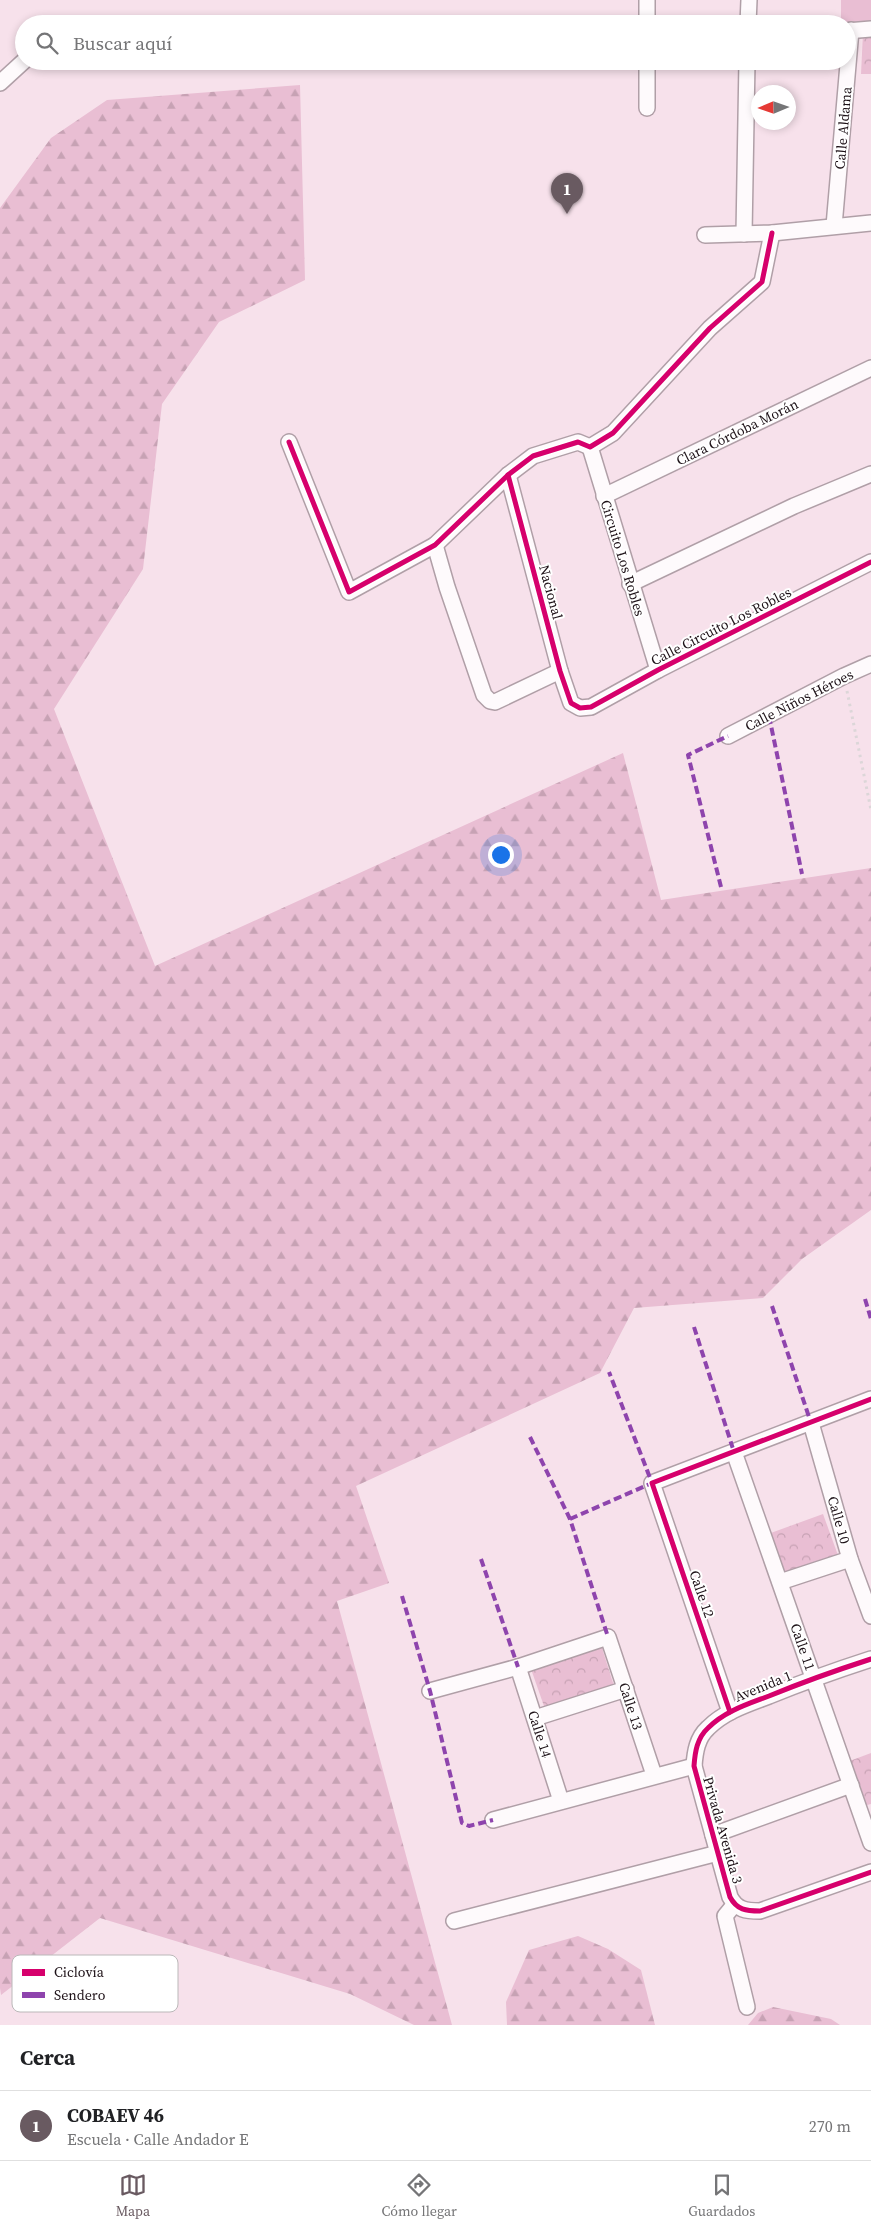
<!DOCTYPE html>
<html lang="es">
<meta charset="utf-8">
<style>
:root{--surface:#fff;--page:#f6f6f6;--text:#202124;--muted:#757577;--line:#e0e0e0;--accent:#695a61}
body{margin:0;font-family:"Source Serif 4",serif;background:var(--page);color:var(--text)}
.compass{position:absolute;left:751px;top:85px;width:45px;height:45px;border-radius:50%;background:var(--surface);box-shadow:0 2px 8px #0003;rotate:268deg}
.you{position:absolute;left:500px;top:854px;width:18px;height:18px;margin:-12px;border:4px solid #fff;border-radius:50%;background:#1a73e8;box-shadow:0 0 0 8px #1a73e833}
.badge{display:grid;place-items:center;width:32px;height:32px;border-radius:50%;background:var(--accent);color:#fff;font-size:16px;font-weight:700}
.pin{position:absolute;translate:-50% -41px;filter:drop-shadow(0 1px 2px #0008)}
.pin::after{content:'';position:absolute;top:26px;width:18px;height:15px;background:inherit;clip-path:polygon(0 0,100% 0,50% 100%)}
.list{margin:0;padding:0;list-style:none}
h2{display:flex;justify-content:space-between;align-items:center;height:65px;margin:0;padding:0 20px;font-size:21px}
h2 small{font-size:16px;font-weight:400;color:var(--muted)}
.list li{display:grid;grid-template-columns:32px 1fr auto;gap:15px;align-items:center;box-sizing:border-box;height:70px;padding:0 20px;border-top:1px solid var(--line)}
.list b{display:block;font-size:19px;white-space:nowrap}
.list p{margin:0;font-size:16px;white-space:nowrap;color:var(--muted)}
.list em{font-size:16px;font-style:normal;color:var(--muted)}
.icon{flex:none;width:28px;height:28px;fill:none;stroke:currentColor;stroke-width:2;stroke-linecap:round;stroke-linejoin:round}
.map{position:relative;flex:none;width:871px;height:2025px;overflow:hidden}
.search{position:absolute;background:var(--surface);box-shadow:0 2px 8px #0003;left:15px;right:15px;top:15px;height:55px;display:flex;align-items:center;gap:12px;box-sizing:border-box;padding:0 18px;border-radius:28px;color:var(--muted);font-size:19px}
.sheet{height:135px;background:var(--surface)}
nav{display:flex;justify-content:space-around;align-items:center;box-sizing:border-box;height:70px;border-top:1px solid var(--line);background:var(--surface);font-size:14px;color:var(--muted)}
nav a{display:grid;justify-items:center;gap:2px}
nav .on{color:var(--accent)}
.map>svg:first-child{display:block}
</style>
<div class="map">
<svg width="871" height="2025" viewBox="0 0 871 2025">
<defs>
<pattern id="forest-firs" width="22" height="20" patternUnits="userSpaceOnUse" patternTransform="scale(1.25)"><rect width="22" height="20" fill="#e9bed3"/><path d="M5 1l3.5 6h-7zM16 11l3.5 6h-7z" fill="#c7a2b4"/></pattern>
<pattern id="park-crowns" width="20" height="18" patternUnits="userSpaceOnUse" patternTransform="scale(1.25)"><rect width="20" height="18" fill="#e9bed3"/><path d="M2 6a3 3 0 1 1 6 0M12 15a3 3 0 1 1 6 0" fill="none" stroke="#c7a2b4"/></pattern>
</defs>
<rect width="100%" height="100%" fill="#f7e1eb"/>
<g fill="url(#forest-firs)">
<path d="M300,85L305,280L219,322L162,404L143,569L54,709L155,966L623,753L661,900L871,868V1210L802,1259L763,1298L634,1308L600,1373L356,1486L389,1583L337,1601L452,2025H414L350,1994L100,1918L1,1995L0,1988V208L51,138L107,100Z"/>
<path d="M578,1936L608,1949L641,1970L655,2025H507L506,2002L529,1950Z"/>
<path d="M773,2007L831,2019L840,2025H748L758,2013Z"/>
</g>
<g fill="url(#park-crowns)">
<path d="M863,33H871V74H861Z"/>
<path d="M823,1514L839,1558L784,1578L768,1534Z"/>
<path d="M601,1645L614,1686L545,1709L531,1669Z"/>
<path d="M871,1753V1804L863,1806L847,1762Z"/>
</g>
<path fill="#e9bed3" d="M841,0H871V23L841,24Z"/>
<g fill="none" stroke-linecap="round" stroke-linejoin="round">
<g stroke="#b09fa7" stroke-width="18">
<g id="minor">
<path d="M647,24V0"/>
<path d="M748,24L749,0"/>
<path d="M847,31L871,29"/>
<path d="M0,83L24,61"/>
<path d="M647,108V61"/>
<path d="M834,226L851,30"/>
<path d="M744,234L747,61"/>
<path d="M705,235L772,233L871,223"/>
<path d="M289,442L349,592L435,545L508,475L533,456L578,442L590,447L613,433L710,328L762,282L772,233"/>
<path d="M590,447L658,670"/>
<path d="M508,475L560,671L571,703L580,708L591,707L658,670L871,562"/>
<path d="M604,496L871,368"/>
<path d="M435,545L447,587L484,695L490,701L495,702L560,671"/>
<path d="M630,584L794,506L871,474"/>
<path d="M728,736L844,676L871,664"/>
<path d="M811,1423L850,1559L871,1616"/>
<path d="M734,1452L871,1843"/>
<path d="M780,1582L850,1559"/>
<path d="M871,1659C837,1670 803,1682 769,1696C748,1704 725,1711 708,1728C697,1738 695,1752 694,1766L730,1897C737,1910 746,1911 760,1911L871,1872"/>
<path d="M518,1667L561,1801"/>
<path d="M430,1691L518,1667L608,1637L654,1775"/>
<path d="M730,1712L652,1483L871,1399"/>
<path d="M535,1718L626,1689"/>
<path d="M493,1820L694,1766"/>
<path d="M713,1835L851,1785"/>
<path d="M734,1905L725,1916L747,2007"/>
<path d="M454,1921L718,1853"/>
</g>
</g>
<path stroke="#dcd6d8" stroke-width="3" stroke-dasharray="2.5 4" stroke-linecap="butt" d="M847,691L871,810"/>
<use href="#minor" stroke="#fefafc" stroke-width="15"/>
<g stroke="#8e44ad" stroke-width="4" stroke-dasharray="8 4" stroke-linecap="butt">
<path d="M769,716L802,874"/>
<path d="M721,887L688,755L728,736"/>
<path d="M865,1299L871,1319"/>
<path d="M772,1306L811,1423"/>
<path d="M694,1327L734,1452"/>
<path d="M530,1437L570,1519L608,1637"/>
<path d="M570,1519L652,1483L609,1372"/>
<path d="M481,1559L518,1667"/>
<path d="M402,1596L430,1691L462,1823L469,1826L493,1820"/>
</g>
<g stroke="#fff" stroke-width="8">
<g id="cycleway">
<path d="M289,442L349,592L435,545L508,475L533,456L578,442L590,447L613,433L710,328L762,282L772,233"/>
<path d="M508,475L560,671L571,703L580,708L591,707L658,670L871,562"/>
<path d="M871,1659C837,1670 803,1682 769,1696C748,1704 725,1711 708,1728C697,1738 695,1752 694,1766L730,1897C737,1910 746,1911 760,1911L871,1872"/>
<path d="M730,1712L652,1483L871,1399"/>
</g>
</g>
<use href="#cycleway" stroke="#d6006c" stroke-width="5"/>
</g>
<g text-anchor="middle" dominant-baseline="central" stroke-width="4" stroke-linejoin="round" paint-order="stroke">
<g font-size="14" fill="#1d1117" stroke="#fff">
<text transform="translate(843 128) rotate(-85)">Calle Aldama</text>
<text transform="translate(737 432) rotate(-26)">Clara Córdoba Morán</text>
<text transform="translate(623 558) rotate(73)">Circuito Los Robles</text>
<text transform="translate(551 592) rotate(75)">Nacional</text>
<text transform="translate(721 626) rotate(-27)">Calle Circuito Los Robles</text>
<text transform="translate(799 700) rotate(-27)">Calle Niños Héroes</text>
<text transform="translate(839 1520) rotate(74)">Calle 10</text>
<text transform="translate(702 1594) rotate(71)">Calle 12</text>
<text transform="translate(803 1647) rotate(71)">Calle 11</text>
<text transform="translate(763 1686) rotate(-22)">Avenida 1</text>
<text transform="translate(631 1706) rotate(72)">Calle 13</text>
<text transform="translate(540 1734) rotate(72)">Calle 14</text>
<text transform="translate(723 1830) rotate(74)">Privada Avenida 3</text>
</g>
</g>
<rect x="12" y="1955" width="166" height="57" rx="8" fill="#fff" stroke="#bbb8b9" stroke-width="1"/>
<rect x="22" y="1969" width="23" height="7" fill="#d6006c"/>
<rect x="22" y="1992" width="23" height="6" fill="#8e44ad"/>
<g font-size="14" fill="#1d1117">
<text x="54" y="1977">Ciclovía</text>
<text x="54" y="2000">Sendero</text>
</g>
</svg>
<svg class="compass" viewBox="-18 -18 36 36"><path d="M0-13l5 13h-10z" fill="#e53935"/><path d="M0 13l5-13h-10z" fill="#757577"/></svg>
<div class="you"></div>
<div class="pin badge" style="left:567px;top:214px">1</div>
<div class="search"><svg class="icon" aria-label="search" viewBox="0 0 24 24"><circle cx="10" cy="10" r="6"/><path d="M15 15l6 6"/></svg>Buscar aquí</div>
</div>
<section class="sheet">
<h2>Cerca<small></small></h2>
<ul class="list">
<li><span class="badge">1</span><div><b>COBAEV 46</b><p>Escuela · Calle Andador E</p></div><em>270 m</em></li>
</ul>
</section>
<nav>
<a class="on"><svg class="icon" aria-label="map" viewBox="0 0 24 24"><path d="M3 6l6-2 6 2 6-2v14l-6 2-6-2-6 2zM9 4v14M15 6v14"/></svg>Mapa</a>
<a><svg class="icon" aria-label="directions" viewBox="0 0 24 24"><path d="M12 3l9 9-9 9-9-9zM9 14v-3h6M13 9l2 2-2 2"/></svg>Cómo llegar</a>
<a><svg class="icon" aria-label="saved" viewBox="0 0 24 24"><path d="M7 4h10v16l-5-4-5 4z"/></svg>Guardados</a>
</nav>
